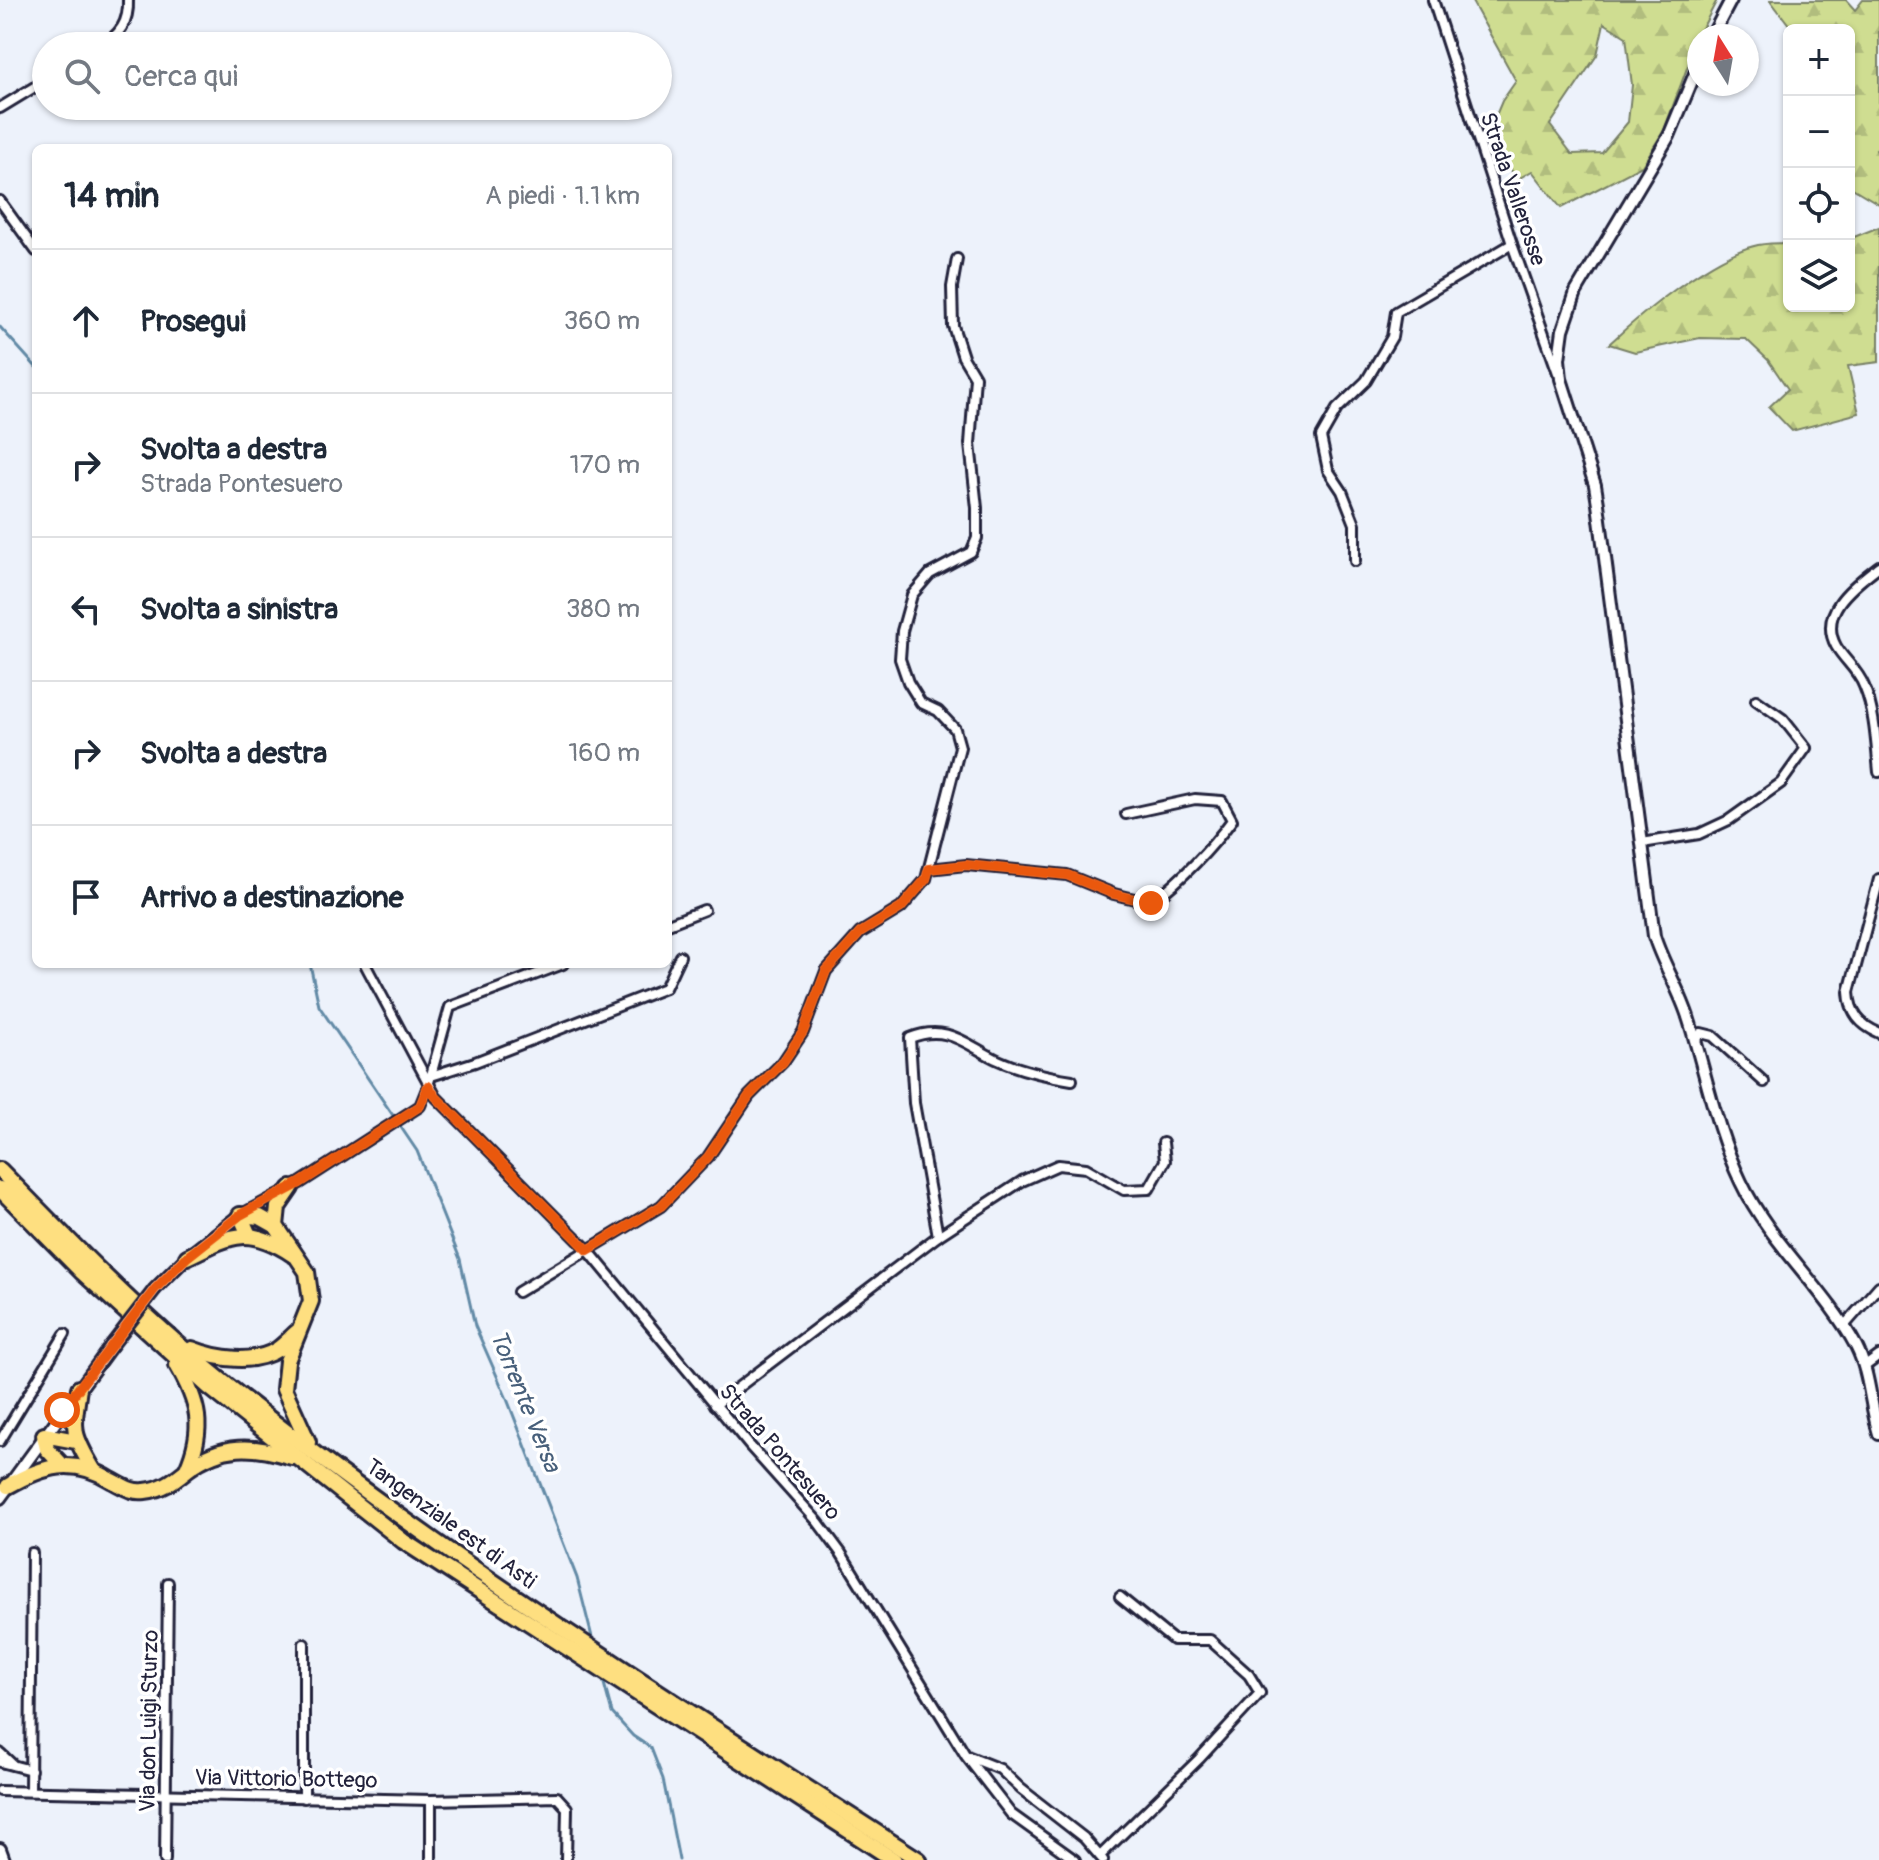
<!DOCTYPE html>
<html lang="it">
<meta charset="utf-8">
<style>
:root{--surface:#fff;--page:#f2f2f3;--text:#1f2937;--muted:#747a83;--line:#e0e1e3}
body{margin:0;font-family:Pangolin,sans-serif;background:var(--page);color:var(--text)}
.controls{position:absolute;right:24px;top:24px;display:grid;overflow:hidden;border-radius:12px;box-shadow:0 2px 6px #0004}
.controls button{width:72px;height:72px;display:grid;place-items:center;padding:0;border:0;border-bottom:2px solid var(--line);background:var(--surface);color:var(--text);font:40px sans-serif}
.compass{position:absolute;left:1687px;top:24px;width:72px;height:72px;border-radius:50%;background:var(--surface);box-shadow:0 2px 6px #0004;rotate:349deg}
.stop{position:absolute;width:24px;height:24px;margin:-18px;border:6px solid #ea580c;border-radius:50%;background:#fff}
.stop.end{background:#ea580c;border-color:#fff;box-shadow:0 2px 8px #0008}
.list{margin:0;padding:0;list-style:none}
h2{display:flex;justify-content:space-between;align-items:center;height:104px;margin:0;padding:0 32px;font-size:34px}
h2 small{font-size:26px;font-weight:400;color:var(--muted)}
.list li{display:grid;grid-template-columns:52px 1fr auto;gap:24px;align-items:center;box-sizing:border-box;height:144px;padding:0 32px;border-top:2px solid var(--line)}
.list b{display:block;font-size:30px;white-space:nowrap}
.list p{margin:0;font-size:26px;white-space:nowrap;color:var(--muted)}
.list em{font-size:26px;font-style:normal;color:var(--muted)}
.icon{flex:none;width:44px;height:44px;fill:none;stroke:currentColor;stroke-width:2;stroke-linecap:round;stroke-linejoin:round}
.map{position:relative;flex:none;width:1879px;height:1860px;overflow:hidden}
.search{position:absolute;background:var(--surface);box-shadow:0 2px 6px #0004;left:32px;top:32px;width:640px;height:88px;display:flex;align-items:center;gap:20px;box-sizing:border-box;padding:0 28px;border-radius:44px;color:var(--muted);font-size:30px}
.panel{position:absolute;background:var(--surface);box-shadow:0 2px 6px #0004;left:32px;top:144px;width:640px;height:824px;border-radius:12px}
.map>svg:first-child{display:block}
</style>
<div class="map">
<svg width="1879" height="1860" viewBox="0 0 1879 1860">
<defs>
<pattern id="forest-firs" width="22" height="20" patternUnits="userSpaceOnUse" patternTransform="scale(2)"><rect width="22" height="20" fill="#cfdd91"/><path d="M5 1l3.5 6h-7zM16 11l3.5 6h-7z" fill="#b1bd7e"/></pattern>
</defs>
<rect width="100%" height="100%" fill="#edf2fb"/>
<filter id="ink" filterUnits="userSpaceOnUse"><feTurbulence type="fractalNoise" baseFrequency=".0125" numOctaves="2"/><feDisplacementMap in="SourceGraphic" scale="16" xChannelSelector="R" yChannelSelector="G"/><feConvolveMatrix kernelMatrix="1 2 1 2 8 2 1 2 1" color-interpolation-filters="sRGB"/></filter>
<g filter="url(#ink)">
<g fill="url(#forest-firs)" stroke="#788066" stroke-width="2" fill-rule="evenodd">
<path d="M1471,0H1717L1700,33L1664,130L1642,166L1561,208L1532,171L1516,180L1491,127L1502,101L1516,81ZM1604,23L1626,37L1632,85L1628,122L1602,153L1572,154L1550,125L1597,55Z"/>
<path d="M1770,0H1846L1855,10L1863,0H1879V148L1876,150L1879,155V204L1849,186V30H1793Z"/>
<path d="M1879,227V362L1848,366L1859,413L1792,431L1769,407L1788,389L1768,360L1746,339L1700,338L1635,352L1609,344C1642,313 1714,254 1758,245C1768,243 1779,243 1789,243V306H1849V239Z"/>
</g>
<g fill="none" stroke-linecap="round" stroke-linejoin="round">
<g stroke="#628aa6" stroke-width="3">
<path d="M0,327L36,367"/>
<path d="M310,964L319,1006L417,1151L460,1259L475,1326L507,1399L577,1578L593,1641"/>
<path d="M602,1676L612,1713L633,1736L651,1748L663,1779L679,1860"/>
</g>
<g stroke="#22223b" stroke-width="14">
<g id="minor">
<path d="M1433,0L1512,244L1558,373"/>
<path d="M101,46C120,35 129,22 128,0"/>
<path d="M0,108L46,80"/>
<path d="M0,201L36,251"/>
<path d="M1355,561V524L1342,491L1328,470L1321,437L1337,409L1366,381L1392,337L1396,312L1512,244"/>
<path d="M1879,566C1856,584 1817,611 1836,646C1844,660 1858,670 1864,686C1875,712 1876,743 1879,772"/>
<path d="M1642,843L1699,834L1729,820L1781,783L1806,748L1783,719L1756,700"/>
<path d="M929,869L966,865L1067,875L1114,894L1151,903C1183,878 1208,853 1232,820L1222,801L1195,799L1126,814"/>
<path d="M1879,879L1849,992C1850,1013 1860,1025 1879,1033"/>
<path d="M668,924L704,910"/>
<path d="M365,964L436,1097L588,1250L749,1445L818,1522L841,1553L966,1756L1011,1814L1075,1860"/>
<path d="M1695,1040L1701,1033L1713,1036L1764,1082"/>
<path d="M431,1076L475,1062L665,988L680,956"/>
<path d="M244,1213L300,1183L420,1106L428,1086L450,1007L563,964"/>
<path d="M938,1236L914,1103L910,1038C948,1023 966,1045 998,1060C1022,1071 1046,1076 1072,1080"/>
<path d="M518,1292L661,1206L708,1157L749,1096L783,1062L803,1032L826,971L860,933L901,908L926,879L960,747L955,729L938,711L921,703L908,682L900,659L902,631L912,595L930,574L971,552L977,538V508L970,444L975,377L963,357L953,326L952,287L957,259"/>
<path d="M1844,1326L1879,1286"/>
<path d="M1864,1367L1879,1356"/>
<path d="M715,1405L938,1236L1022,1181L1058,1165L1086,1168L1124,1190L1149,1189L1165,1161L1163,1143"/>
<path d="M0,1441L65,1334"/>
<path d="M0,1753L13,1765"/>
<path d="M967,1756L1000,1769L1021,1789L1084,1838L1103,1860"/>
<path d="M0,1762L31,1770"/>
<path d="M0,1791L431,1800L557,1797L567,1808L566,1860"/>
<path d="M30,1791L32,1553"/>
<path d="M304,1798V1644"/>
<path d="M431,1800V1860"/>
<path d="M1100,1856L1199,1759L1260,1693L1249,1675L1210,1640H1173L1120,1597"/>
<path d="M165,1860L168,1583"/>
</g>
</g>
<g stroke="#22223b" stroke-width="16">
<g id="tertiary">
<path d="M1712,36L1731,0"/>
<path d="M1699,64L1669,136L1576,292L1563,330L1559,359L1561,379L1595,485L1598,504L1654,936C1663,965 1680,990 1689,1020C1706,1074 1716,1130 1741,1182C1770,1243 1824,1287 1856,1346C1870,1373 1870,1405 1879,1434"/>
<path d="M155,1289L187,1257L240,1215"/>
<path d="M0,1498L111,1346"/>
<path d="M0,1849L4,1860"/>
</g>
</g>
<g stroke="#22223b" stroke-width="20">
<g id="trunk">
<path d="M0,1170C70,1242 140,1314 218,1378C439,1557 681,1706 919,1860"/>
<path d="M291,1188L278,1207L276,1226L307,1272L311,1301L287,1361L284,1389L308,1442"/>
<path d="M0,1189L82,1272L209,1387L403,1541L894,1860"/>
<path d="M249,1235L240,1215L260,1217L276,1226"/>
<path d="M187,1257C232,1235 247,1225 292,1254"/>
<path d="M192,1349C217,1359 254,1365 278,1349C285,1344 291,1337 297,1332"/>
<path d="M177,1365C199,1403 205,1428 187,1469"/>
<path d="M79,1388C73,1430 71,1432 93,1469"/>
<path d="M62,1465L47,1449L44,1435L76,1441"/>
<path d="M8,1486C45,1465 73,1457 111,1480C123,1486 132,1493 145,1491C164,1489 174,1480 188,1469C222,1443 253,1445 292,1457"/>
</g>
</g>
<use href="#minor" stroke="#fff" stroke-width="8"/>
<use href="#tertiary" stroke="#fff" stroke-width="10"/>
<use href="#trunk" stroke="#fedf80" stroke-width="14"/>
<g stroke="#22223b" stroke-width="16" stroke-linecap="butt">
<path id="tertiary-bridge" d="M111,1346L155,1289"/>
</g>
<use href="#tertiary-bridge" stroke="#fff" stroke-width="10"/>
</g>
</g>
<g fill="none" stroke-linecap="round" stroke-linejoin="round" filter="url(#ink)">
<path stroke="#ea580c" stroke-width="10" d="M62,1410L155,1289L187,1257L240,1215L300,1183L420,1106L428,1086L436,1097L588,1250L661,1206L708,1157L749,1096L783,1062L803,1032L826,971L860,933L901,908L926,879L929,869L966,865L1067,875L1114,894L1151,903"/>
</g>
<g text-anchor="middle" dominant-baseline="central" stroke-width="7" stroke-linejoin="round" paint-order="stroke">
<g font-size="22" fill="#22223b" stroke="#fff">
<text transform="translate(1513 189) rotate(71)">Strada Vallerosse</text>
<text transform="translate(780 1452) rotate(49)">Strada Pontesuero</text>
<text transform="translate(451 1524) rotate(36)">Tangenziale est di Asti</text>
<text transform="translate(149 1721) rotate(-89)">Via don Luigi Sturzo</text>
<text transform="translate(286 1779) rotate(1)">Via Vittorio Bottego</text>
</g>
<g font-size="24" font-style="italic" fill="#475f7a" stroke="#fff">
<text transform="translate(525 1401) rotate(68)">Torrente Versa</text>
</g>
</g>
</svg>
<div class="controls">
<button>+</button>
<button>−</button>
<button><svg class="icon" aria-label="locate" viewBox="0 0 24 24"><circle cx="12" cy="12" r="6"/><path d="M12 2v4M12 18v4M2 12h4M18 12h4"/></svg></button>
<button><svg class="icon" aria-label="layers" viewBox="0 0 24 24"><path d="M12 4l9 5-9 5-9-5zM3 14l9 5 9-5"/></svg></button>
</div>
<svg class="compass" viewBox="-18 -18 36 36"><path d="M0-13l5 13h-10z" fill="#e53935"/><path d="M0 13l5-13h-10z" fill="#747a83"/></svg>
<div class="stop" style="left:62px;top:1410px"></div>
<div class="stop end" style="left:1151px;top:903px"></div>
<div class="search"><svg class="icon" aria-label="search" viewBox="0 0 24 24"><circle cx="10" cy="10" r="6"/><path d="M15 15l6 6"/></svg>Cerca qui</div>
<section class="panel">
<h2>14 min<small>A piedi · 1.1 km</small></h2>
<ul class="list">
<li><svg class="icon" aria-label="ahead" viewBox="0 0 24 24"><path d="M12 20V5M6 11l6-6 6 6"/></svg><div><b>Prosegui</b></div><em>360 m</em></li>
<li><svg class="icon" aria-label="right" viewBox="0 0 24 24"><path d="M7 20v-9h11M14 6l5 5-5 5"/></svg><div><b>Svolta a destra</b><p>Strada Pontesuero</p></div><em>170 m</em></li>
<li><svg class="icon" aria-label="left" viewBox="0 0 24 24"><path d="M17 20v-9H6M10 6l-5 5 5 5"/></svg><div><b>Svolta a sinistra</b></div><em>380 m</em></li>
<li><svg class="icon" aria-label="right" viewBox="0 0 24 24"><path d="M7 20v-9h11M14 6l5 5-5 5"/></svg><div><b>Svolta a destra</b></div><em>160 m</em></li>
<li><svg class="icon" aria-label="arrive" viewBox="0 0 24 24"><path d="M6 21V4h12l-3 4 3 4H6"/></svg><div><b>Arrivo a destinazione</b></div></li>
</ul>
</section>
</div>
